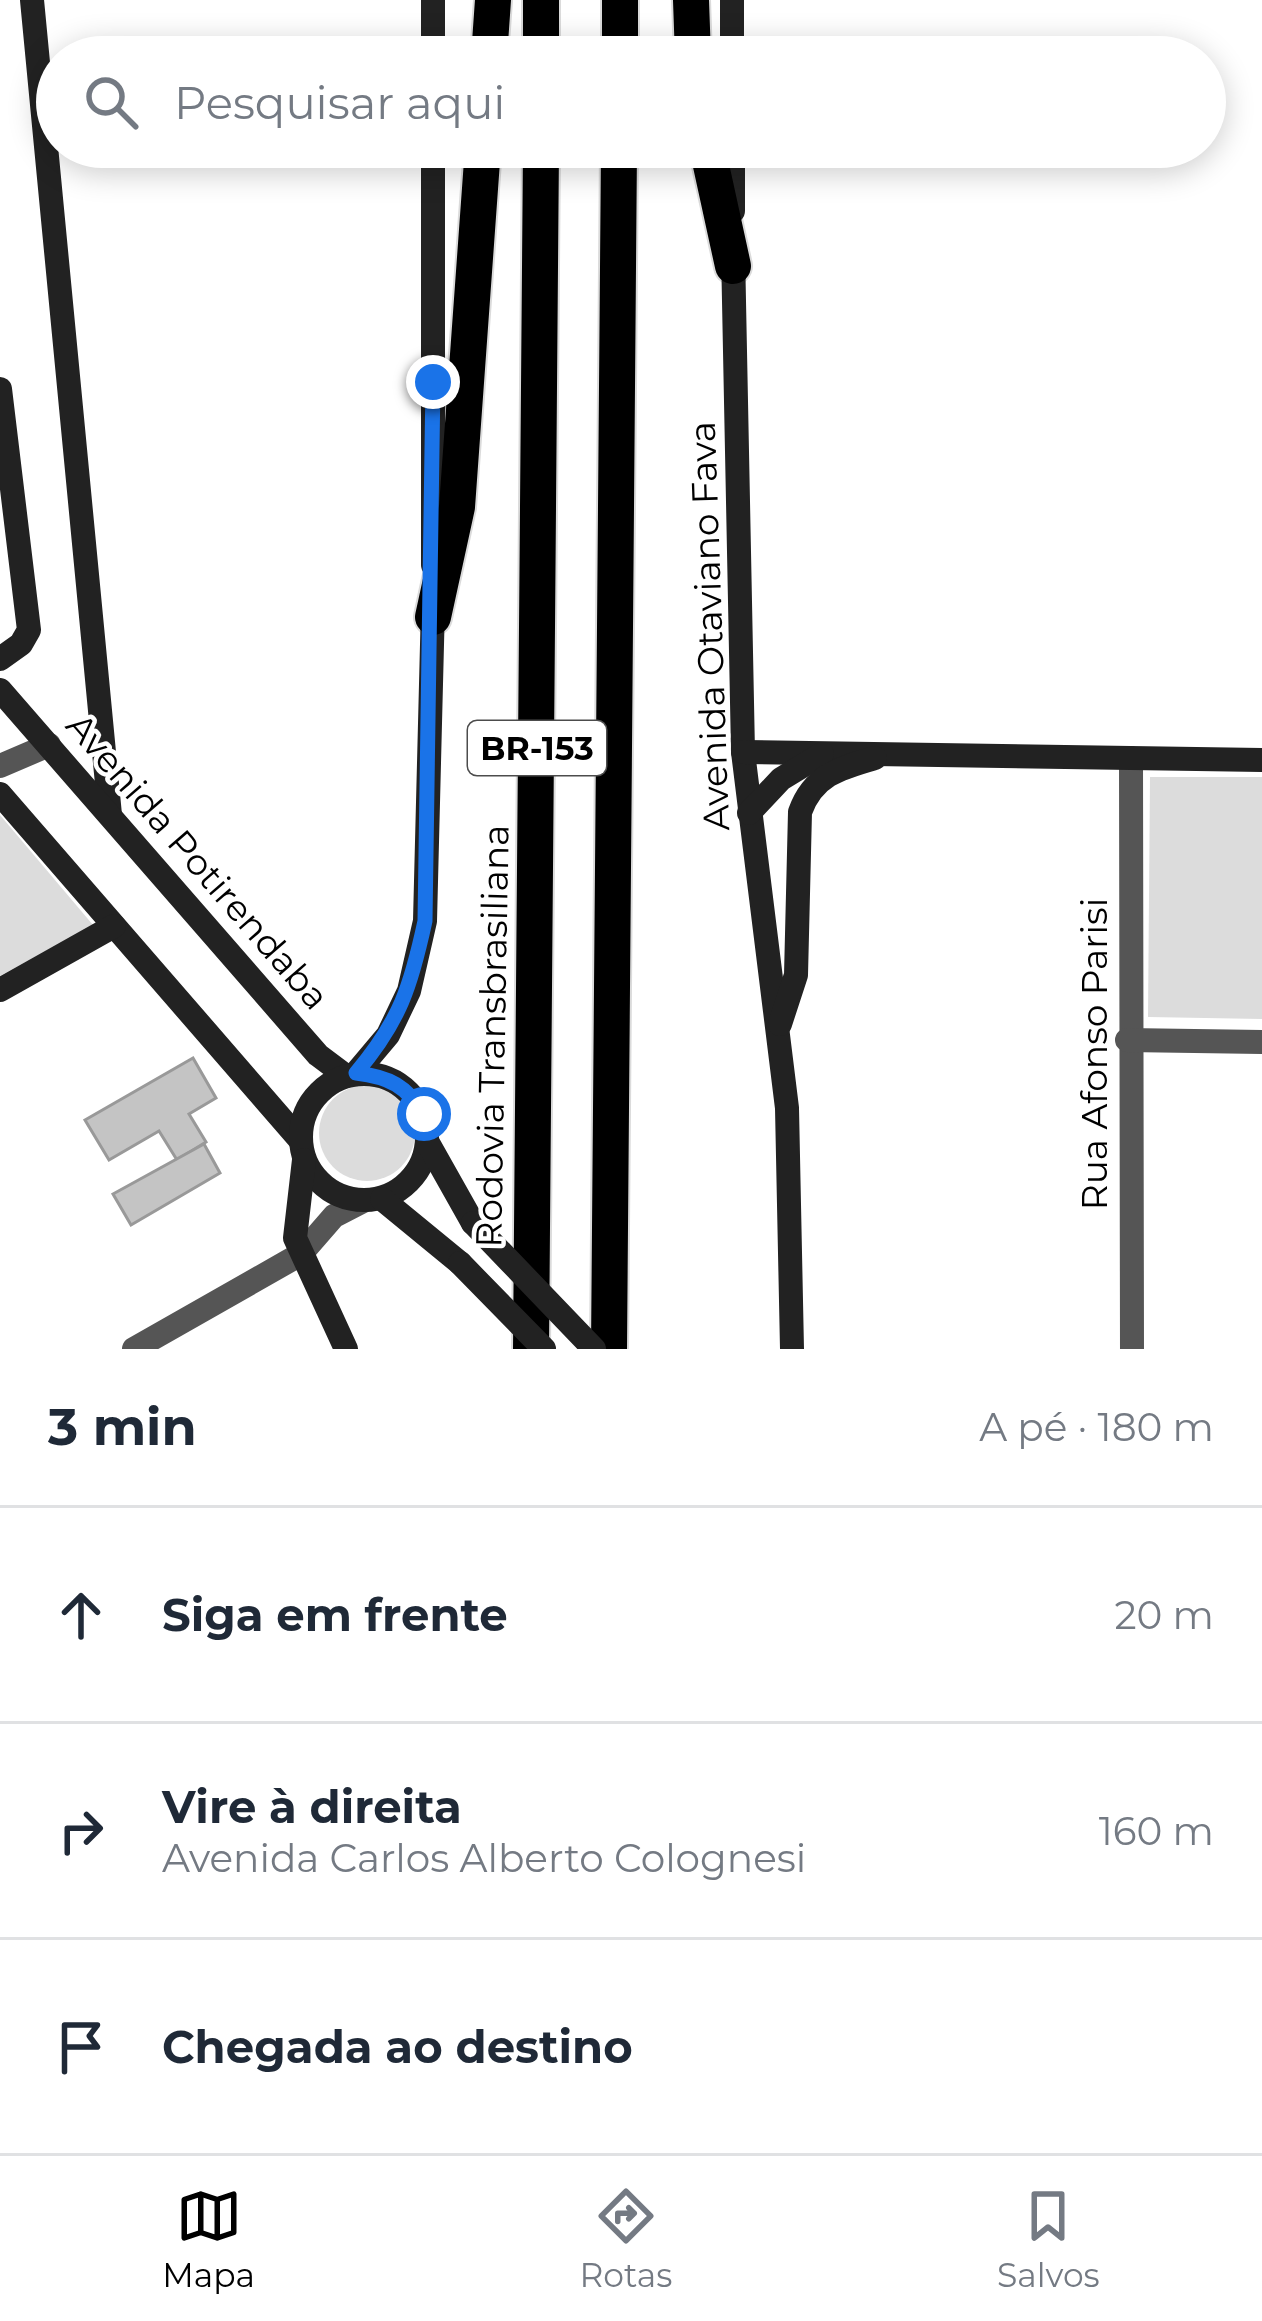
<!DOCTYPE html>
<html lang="pt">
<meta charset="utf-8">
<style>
:root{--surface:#fff;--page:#f2f2f3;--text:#1f2937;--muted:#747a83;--line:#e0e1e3;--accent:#000}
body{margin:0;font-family:Montserrat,sans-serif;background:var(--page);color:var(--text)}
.stop{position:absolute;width:36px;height:36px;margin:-27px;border:9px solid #1a73e8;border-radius:50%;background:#fff}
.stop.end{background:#1a73e8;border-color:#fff;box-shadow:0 3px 12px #0008}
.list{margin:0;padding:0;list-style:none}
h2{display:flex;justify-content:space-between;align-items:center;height:156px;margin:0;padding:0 48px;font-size:51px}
h2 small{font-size:39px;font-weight:400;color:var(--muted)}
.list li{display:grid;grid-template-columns:78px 1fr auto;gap:36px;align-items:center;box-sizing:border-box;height:216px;padding:0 48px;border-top:3px solid var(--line)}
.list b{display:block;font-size:45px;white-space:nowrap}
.list p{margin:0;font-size:39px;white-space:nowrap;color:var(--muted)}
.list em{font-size:39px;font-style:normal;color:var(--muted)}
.icon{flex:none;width:66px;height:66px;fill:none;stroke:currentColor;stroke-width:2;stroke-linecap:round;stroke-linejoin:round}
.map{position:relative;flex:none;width:1262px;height:1349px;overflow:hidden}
.search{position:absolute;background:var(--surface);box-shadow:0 6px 30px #0003;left:36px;right:36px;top:36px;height:132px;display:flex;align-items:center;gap:30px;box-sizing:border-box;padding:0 42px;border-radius:66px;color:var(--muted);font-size:45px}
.sheet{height:804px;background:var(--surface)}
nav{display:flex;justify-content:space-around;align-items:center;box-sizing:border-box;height:168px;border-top:3px solid var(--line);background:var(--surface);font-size:33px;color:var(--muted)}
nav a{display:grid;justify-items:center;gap:6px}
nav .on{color:var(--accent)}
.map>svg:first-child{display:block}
</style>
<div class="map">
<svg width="1262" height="1349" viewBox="0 0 1262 1349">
<rect width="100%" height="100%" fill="#fff"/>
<g fill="#dcdcdc">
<path d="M1150,777H1262V1019L1148,1017Z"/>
<path d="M0,815L93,925L0,976Z"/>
<circle cx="367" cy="1133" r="48"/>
</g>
<g fill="#c4c4c4" stroke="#999" stroke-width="3">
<path d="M193,1058L216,1098L189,1114L206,1142L177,1160L159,1131L109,1160L85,1120Z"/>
<path d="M204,1144L220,1173L131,1225L113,1194Z"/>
</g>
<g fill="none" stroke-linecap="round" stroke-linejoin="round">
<g stroke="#dbdbdb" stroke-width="40">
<g id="highway">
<path d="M691,0L693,57"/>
<path d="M489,57L493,0"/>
<path d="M541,57V0"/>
<path d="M620,57V0"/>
<path d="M707,147L733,266"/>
<path d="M433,617L457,507L483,147"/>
<path d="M531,1349L541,147"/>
<path d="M609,1349L619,147"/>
</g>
</g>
<g stroke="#555" stroke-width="24">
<path d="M1131,758L1132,1349"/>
<path d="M0,766L49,745"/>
<path d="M1127,1040L1262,1042"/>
<path d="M134,1349L301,1254L334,1216L363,1201"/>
</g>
<g stroke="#222" stroke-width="24">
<path d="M32,0L110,815"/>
<path d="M433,0V57"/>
<path d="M732,0V57"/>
<path d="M433,147V565"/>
<path d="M733,147V211"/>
<path d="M733,251L743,752L787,1108L792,1349"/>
<path d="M0,389L29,630L21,644L0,659"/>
<path d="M0,690L318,1055L346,1076"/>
<path d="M743,752L1262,760"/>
<path d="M0,794L300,1140"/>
<path d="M749,813L781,779L822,754"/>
<path d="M0,990L114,926"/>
<path d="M780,1024L796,975L800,812C813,775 840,768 875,758"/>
<path d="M356,1073L388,1035L409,991L425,921L433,605"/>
<circle cx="364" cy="1137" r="63"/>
<path d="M428,1143L473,1223"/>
<path d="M304,1160L295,1238L346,1349"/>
<path d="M382,1199L460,1263"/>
</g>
<use href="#highway" stroke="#000" stroke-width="36"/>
<g stroke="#222" stroke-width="24">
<path d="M473,1223L594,1349"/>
<path d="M460,1263L544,1349"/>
</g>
</g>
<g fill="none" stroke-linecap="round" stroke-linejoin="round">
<path stroke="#1a73e8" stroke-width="15" d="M424,1114C406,1086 390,1077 356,1073C400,1021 411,986 425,921L433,382"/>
</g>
<g text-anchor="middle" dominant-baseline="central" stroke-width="9" stroke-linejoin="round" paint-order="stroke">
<rect fill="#fff" stroke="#4c4c4c" stroke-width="3" x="468" y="721" width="138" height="54" rx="9"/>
<g font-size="33" font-weight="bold" fill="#000">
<text x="537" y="748">BR-153</text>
</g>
<g font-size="36" fill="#000" stroke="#fff">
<text transform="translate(709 626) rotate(-92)">Avenida Otaviano Fava</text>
<text transform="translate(198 861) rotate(49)">Avenida Potirendaba</text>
<text transform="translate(492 1036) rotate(-89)">Rodovia Transbrasiliana</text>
<text transform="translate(1094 1054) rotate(-90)">Rua Afonso Parisi</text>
</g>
</g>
</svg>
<div class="stop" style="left:424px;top:1114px"></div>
<div class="stop end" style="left:433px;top:382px"></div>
<div class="search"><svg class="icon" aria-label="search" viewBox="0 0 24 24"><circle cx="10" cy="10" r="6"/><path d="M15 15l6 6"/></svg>Pesquisar aqui</div>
</div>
<section class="sheet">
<h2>3 min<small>A pé · 180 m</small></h2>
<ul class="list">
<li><svg class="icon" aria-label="ahead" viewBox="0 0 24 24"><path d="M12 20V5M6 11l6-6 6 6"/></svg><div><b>Siga em frente</b></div><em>20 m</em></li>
<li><svg class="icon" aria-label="right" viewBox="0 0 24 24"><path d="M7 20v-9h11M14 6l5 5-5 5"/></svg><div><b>Vire à direita</b><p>Avenida Carlos Alberto Colognesi</p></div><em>160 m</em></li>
<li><svg class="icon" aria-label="arrive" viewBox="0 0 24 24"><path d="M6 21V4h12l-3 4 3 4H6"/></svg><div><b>Chegada ao destino</b></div></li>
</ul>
</section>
<nav>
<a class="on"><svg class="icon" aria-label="map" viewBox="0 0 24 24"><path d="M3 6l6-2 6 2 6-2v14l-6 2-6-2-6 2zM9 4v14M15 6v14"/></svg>Mapa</a>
<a><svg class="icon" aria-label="directions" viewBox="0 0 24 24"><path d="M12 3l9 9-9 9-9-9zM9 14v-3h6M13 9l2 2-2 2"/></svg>Rotas</a>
<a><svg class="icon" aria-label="saved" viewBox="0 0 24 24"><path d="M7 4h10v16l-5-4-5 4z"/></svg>Salvos</a>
</nav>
